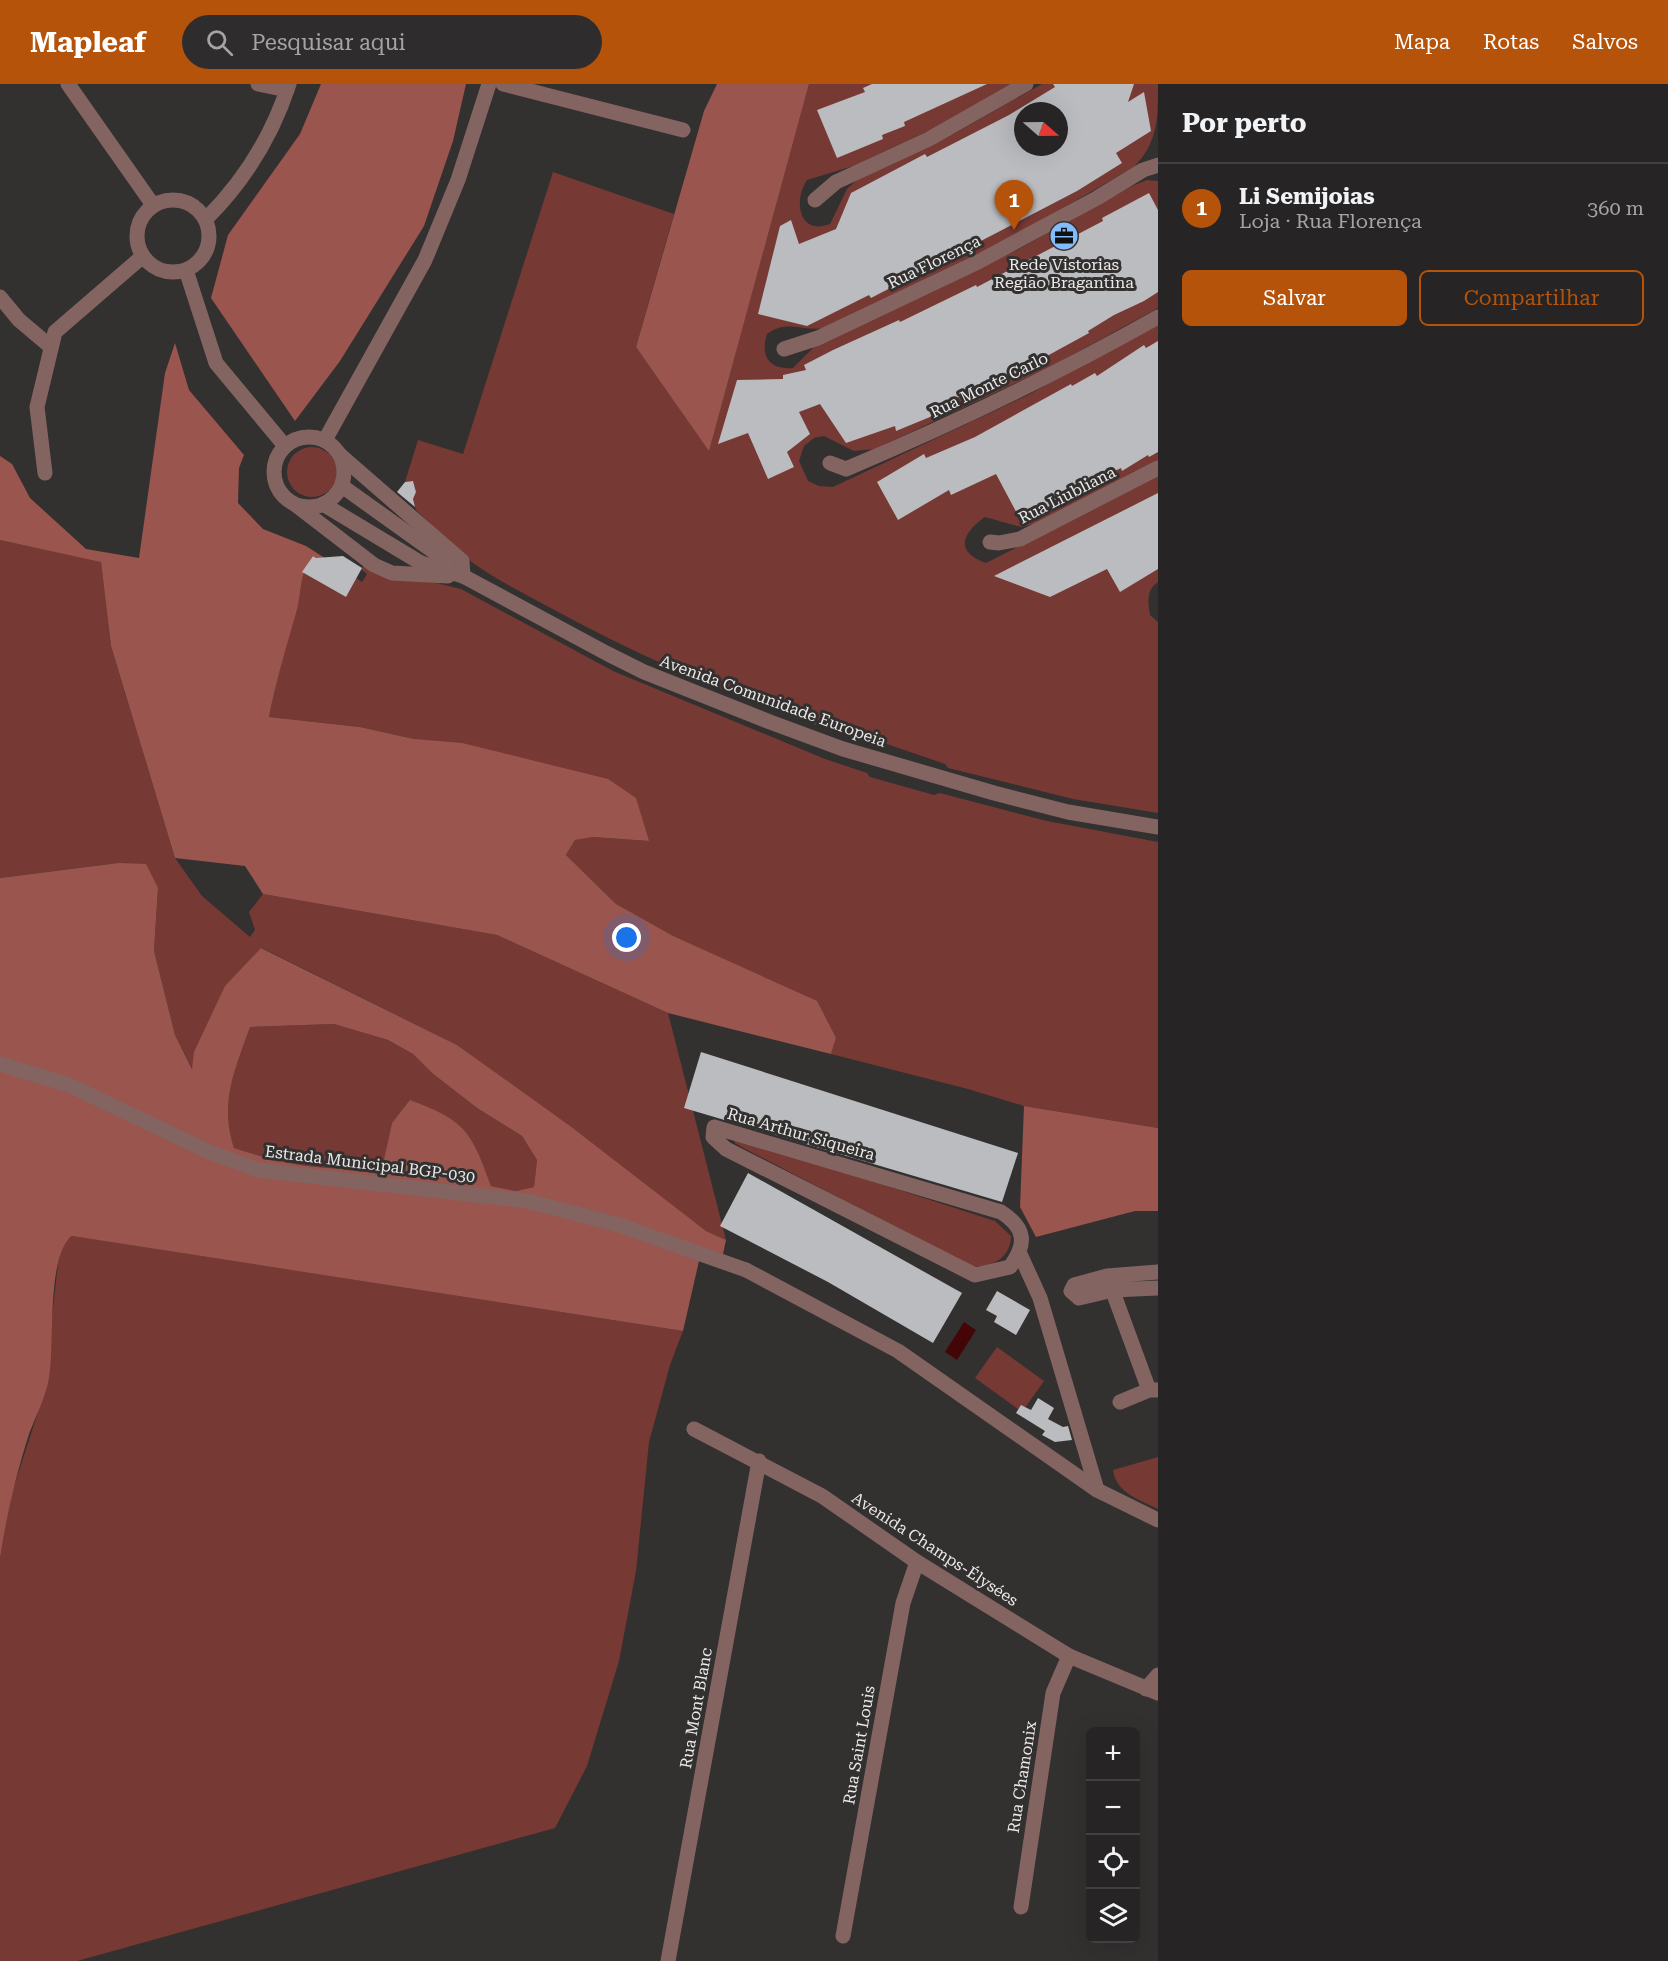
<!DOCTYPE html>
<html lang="pt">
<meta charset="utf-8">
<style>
:root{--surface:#262424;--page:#2e2c2c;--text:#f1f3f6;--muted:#a4a4a6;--line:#424141;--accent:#b45309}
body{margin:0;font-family:"Roboto Serif",serif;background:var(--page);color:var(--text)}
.controls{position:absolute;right:18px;bottom:18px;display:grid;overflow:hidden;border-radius:9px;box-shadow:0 6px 24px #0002}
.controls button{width:54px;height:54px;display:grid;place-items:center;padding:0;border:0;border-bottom:2px solid var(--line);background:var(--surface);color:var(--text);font:30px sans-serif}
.compass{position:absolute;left:1014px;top:18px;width:54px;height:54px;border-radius:50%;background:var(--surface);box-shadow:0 6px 24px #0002;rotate:110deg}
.you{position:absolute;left:627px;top:854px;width:21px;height:21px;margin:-15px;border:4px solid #fff;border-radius:50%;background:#1a73e8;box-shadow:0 0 0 9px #1a73e833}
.badge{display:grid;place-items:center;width:39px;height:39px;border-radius:50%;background:var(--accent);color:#fff;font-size:20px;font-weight:700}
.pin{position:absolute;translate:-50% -50px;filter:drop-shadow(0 2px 3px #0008)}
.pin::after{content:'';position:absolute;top:32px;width:21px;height:18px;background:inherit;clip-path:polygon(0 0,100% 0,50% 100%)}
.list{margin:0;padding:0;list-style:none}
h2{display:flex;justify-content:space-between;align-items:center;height:78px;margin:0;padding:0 24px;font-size:26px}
h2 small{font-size:20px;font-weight:400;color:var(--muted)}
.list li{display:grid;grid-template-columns:39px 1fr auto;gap:18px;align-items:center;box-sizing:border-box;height:90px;padding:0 24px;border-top:2px solid var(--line)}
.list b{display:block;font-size:22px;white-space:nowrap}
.list p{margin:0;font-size:20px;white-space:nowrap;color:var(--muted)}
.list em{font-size:20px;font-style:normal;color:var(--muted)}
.actions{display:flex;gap:12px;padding:18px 24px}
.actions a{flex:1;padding:14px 0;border:2px solid var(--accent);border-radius:9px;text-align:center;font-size:21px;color:var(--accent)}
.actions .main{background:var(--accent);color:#fff}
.icon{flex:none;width:33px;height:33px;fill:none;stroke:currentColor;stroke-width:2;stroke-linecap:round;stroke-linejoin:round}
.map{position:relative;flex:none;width:1158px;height:1877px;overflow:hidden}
header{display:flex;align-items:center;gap:36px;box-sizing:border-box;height:84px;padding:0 30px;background:var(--accent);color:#fff}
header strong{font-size:28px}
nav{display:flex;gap:33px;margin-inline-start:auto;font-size:21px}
.search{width:420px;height:54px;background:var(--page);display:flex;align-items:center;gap:15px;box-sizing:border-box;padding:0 21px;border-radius:33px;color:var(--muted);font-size:22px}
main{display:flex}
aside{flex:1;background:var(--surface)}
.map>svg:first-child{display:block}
</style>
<header>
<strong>Mapleaf</strong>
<div class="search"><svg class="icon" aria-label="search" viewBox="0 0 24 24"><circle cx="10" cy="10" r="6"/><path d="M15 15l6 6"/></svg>Pesquisar aqui</div>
<nav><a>Mapa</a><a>Rotas</a><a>Salvos</a></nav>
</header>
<main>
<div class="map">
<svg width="1158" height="1877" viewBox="0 0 1158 1877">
<rect width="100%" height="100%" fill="#333030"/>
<g fill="#773934" fill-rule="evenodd">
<path d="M809,0H1013L943,40L853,82L807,96C793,117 799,152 830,140L847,105L859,94L957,48L1042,0H1158C1158,35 1158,58 1134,83L1009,155L826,244C802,248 788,235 767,250C760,272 769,286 793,284L814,263L1017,166L1132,102L1147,96L1158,97V224L1052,282L875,365L854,367L824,352L814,354L804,362L799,377L808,397L819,402L833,403L1028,311L1158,240V377L1038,439L1021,443L985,433C961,450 955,468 986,479L1158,392V498C1146,506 1148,518 1150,531L1158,538V729L1073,715L948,684L945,680L881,658L876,660C767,627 660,583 560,529C529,512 497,497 469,476C450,462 433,442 416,426L413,415L416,408L413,397L405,398L418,356L463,370L553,88L674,130L636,263L709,366ZM1023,27H1059V63H1023Z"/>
<circle cx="312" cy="388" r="25"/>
<path d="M0,456L101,477L111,562L175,774L202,812L250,853L255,846L249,828L263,810L497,851L668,929L726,1156L706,1147L457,961L262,864L193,986L175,951L154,867L158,804L118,779L0,794Z"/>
<path d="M364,481L461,505L613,587L825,675L867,689L870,693L934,711L940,709L1047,737L1158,758V1044L1024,1022L968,1005L831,970L836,954L616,820L566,771L575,756L593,753L649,757L414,655L360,643L269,633C278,584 295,538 302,488L346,513L356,494L362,498L367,490L361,485Z"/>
<path d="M334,940L388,956L413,970L432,989L477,1024L522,1052L537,1076L534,1103L516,1107L491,1102L392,1039L382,1090C355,1085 332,1085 307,1082C281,1078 258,1072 233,1064C219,1019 235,986 250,943Z"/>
<path d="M739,1054L995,1137L1011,1152C1010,1176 992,1182 971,1183L736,1060L734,1057Z"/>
<path d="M73,1152L683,1247L670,1281L649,1358L636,1487L619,1577L587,1682L555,1744L77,1877H0V1475L8,1421L49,1294L51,1243L58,1179L63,1159Z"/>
<path d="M997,1263L1044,1297L1022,1328L975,1294Z"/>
<path d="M1158,1373V1425C1140,1416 1116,1409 1113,1386Z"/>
</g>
<g fill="#9a554e" fill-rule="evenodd">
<path d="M321,0H466L453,57L424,142L340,277L295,337L211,214L228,151L300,50Z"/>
<path d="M717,0H809L709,367L636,263L704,27Z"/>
<path d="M175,259L189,306L244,371L239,384L238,419L263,445L306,462L356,494L354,498L320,481L322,478L313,472C297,495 303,505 296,529C286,564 276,597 269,633L360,643L414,655L462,659L608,695L636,714L649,757L593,753L575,756L566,771L616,820L673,852L817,917L836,954L831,970L668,929L497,851L263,810L245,782L175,774L111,562L101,478L0,456V372L12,380L30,414L86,465L139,474L165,289Z"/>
<path d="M118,779L146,780L158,804L154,867L175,951L192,985L194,968L225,902L261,864L457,961L570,1042L706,1147L726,1156L720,1184L699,1177L683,1247L72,1152C46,1171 55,1262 49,1294C46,1312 36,1332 29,1350C16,1391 6,1432 0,1475V794ZM334,940L388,956L413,970L432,989L477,1024L522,1052L537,1076L534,1103L516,1107L491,1102C471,1047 466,1037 410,1016L392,1039L381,1090C355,1085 332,1085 307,1082C281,1078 258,1072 234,1064C219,1019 235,986 250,943Z"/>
<path d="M1024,1022L1158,1044V1127H1135L1036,1153L1020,1123Z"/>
</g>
<path fill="#440507" d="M964,1238L976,1246L957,1276L945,1268Z"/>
<g fill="#babcbf" fill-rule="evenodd">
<path d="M872,0H987L904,38L905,42L882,51L883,55L837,74L817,26L865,8L863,4Z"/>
<path d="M1053,0H1134L1128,18L1144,8L1151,47L1116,69L1122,79L1077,107L871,214L869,211L807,242L758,230L780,142L791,136L799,160L836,145L851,109L925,70L927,73L1009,31L1055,3ZM1023,27H1059V63H1023Z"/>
<path d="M1149,109L1158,126V208L1144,217L1114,231L1088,247L1089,249L996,300L970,313L968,309L944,319L947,326L896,347L895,342L846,359L820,320L799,328L810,350L787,368L794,383L768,395L748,349L718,360L737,296L783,295V291L806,286L804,281L833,266L899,236L900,238L976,201L977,203L1103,137L1102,134Z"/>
<path d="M1158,257V368L1149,373L1148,371L1122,387L1121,384L1071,408L1072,410L1021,437L996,390L951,411L949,406L898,436L877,398L924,370L926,374L975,353L1071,300L1072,302L1095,289L1097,292L1144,261L1146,264Z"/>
<path d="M413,397L416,408L413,415L415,423L397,408L405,398Z"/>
<path d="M1158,409V485L1120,508L1107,485L1050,513L994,492Z"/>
<path d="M313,472L316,474L343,472L362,484L346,513L302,488Z"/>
<path d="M701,968L1018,1069L1002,1118L684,1024Z"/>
<path d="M748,1089L962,1209L933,1259L828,1198L720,1142Z"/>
<path d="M997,1207L1030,1226L1016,1251L994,1238L997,1232L986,1226Z"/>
<path d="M1038,1314L1054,1324L1048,1335L1063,1343L1068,1342L1072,1356L1055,1358L1042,1351L1045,1347L1016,1329L1021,1321L1031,1326Z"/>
</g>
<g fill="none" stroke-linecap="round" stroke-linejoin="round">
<g stroke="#846461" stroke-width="15">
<path d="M68,0L153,121"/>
<path d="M258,0L287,6"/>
<path d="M503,0L683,46"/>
<circle cx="173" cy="152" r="36"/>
<path d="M815,116L836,98L929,55L1026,0"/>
<path d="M206,135C245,96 272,53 289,0"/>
<path d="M186,186L216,279L285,362"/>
<path d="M0,213L19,236L51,263"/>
<path d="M784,265L818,254L978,178L1097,114L1143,86L1158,81"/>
<path d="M325,356L425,176L458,96L489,0"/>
<path d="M830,379L846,385C953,340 1057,290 1158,233"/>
<path d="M45,389L37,323L55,248L143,172"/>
<path d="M990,458L999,459L1020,455L1158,384"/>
<path d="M714,1043L1001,1128C1026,1144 1027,1160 1010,1183L975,1191L726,1065L713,1053Z"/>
<path d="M1020,1170L1040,1214L1097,1406"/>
<path d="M746,1186L898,1267L1097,1406L1158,1436"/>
<path d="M1158,1188L1107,1192L1074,1201L1071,1207L1079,1214L1113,1206L1158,1204"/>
<path d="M1109,1197L1149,1306"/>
<path d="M1120,1318L1149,1306H1158"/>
<path d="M694,1345L822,1412L917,1478L1069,1572L1158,1609"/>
<path d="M1146,1605L1158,1591"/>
<path d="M1021,1823L1053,1609L1069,1572"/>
<path d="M843,1852L903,1519L917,1478"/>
<path d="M668,1877L759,1377"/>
</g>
<g stroke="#846461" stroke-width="15">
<circle cx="309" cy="388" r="35"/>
<path d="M340,371L462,477L463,492"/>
<path d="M342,402L448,478"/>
<path d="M323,420L421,479L463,492L608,570L644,588L770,638L843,665L994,709L1068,728L1158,743"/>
<path d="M296,421L374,481L392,489L448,492"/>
<path d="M0,980L69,1001L207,1067L258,1086L527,1117L619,1141L746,1186"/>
</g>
</g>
<defs>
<g id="office-disc" transform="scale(1.5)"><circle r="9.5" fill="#83bcfb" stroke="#333030"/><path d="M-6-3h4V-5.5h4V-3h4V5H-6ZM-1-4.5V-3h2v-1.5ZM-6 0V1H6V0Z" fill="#111"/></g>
</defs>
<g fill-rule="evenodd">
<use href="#office-disc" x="1064" y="152"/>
</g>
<g text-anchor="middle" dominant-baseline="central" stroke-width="6" stroke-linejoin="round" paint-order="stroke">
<g font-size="16" fill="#ebe9e9" stroke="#333030">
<text transform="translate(934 178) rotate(-26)">Rua Florença</text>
<text transform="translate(989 301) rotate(-26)">Rua Monte Carlo</text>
<text transform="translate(1067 411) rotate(-27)">Rua Liubliana</text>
<text transform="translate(773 617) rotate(20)">Avenida Comunidade Europeia</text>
<text transform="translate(801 1050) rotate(16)">Rua Arthur Siqueira</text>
<text transform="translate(370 1080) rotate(7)">Estrada Municipal BGP-030</text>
<text transform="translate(935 1465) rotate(33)">Avenida Champs-Élysées</text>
<text transform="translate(696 1624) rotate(-80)">Rua Mont Blanc</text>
<text transform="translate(859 1661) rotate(-80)">Rua Saint Louis</text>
<text transform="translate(1022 1693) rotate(-81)">Rua Chamonix</text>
</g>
<g font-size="16" fill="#ebe9e9" stroke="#333030">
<text x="1064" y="180">Rede Vistorias<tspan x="1064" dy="18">Região Bragantina</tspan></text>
</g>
</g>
</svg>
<div class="controls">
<button>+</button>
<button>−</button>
<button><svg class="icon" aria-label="locate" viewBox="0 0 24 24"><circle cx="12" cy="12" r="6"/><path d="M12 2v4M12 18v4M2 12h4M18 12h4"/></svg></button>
<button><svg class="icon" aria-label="layers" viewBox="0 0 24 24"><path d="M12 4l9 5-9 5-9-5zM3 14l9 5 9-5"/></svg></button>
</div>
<svg class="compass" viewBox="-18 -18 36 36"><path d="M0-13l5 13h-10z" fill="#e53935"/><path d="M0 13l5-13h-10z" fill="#a4a4a6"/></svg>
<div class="you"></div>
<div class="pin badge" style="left:1014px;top:146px">1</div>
</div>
<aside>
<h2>Por perto<small></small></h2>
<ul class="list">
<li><span class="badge">1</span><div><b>Li Semijoias</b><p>Loja · Rua Florença</p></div><em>360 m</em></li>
</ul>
<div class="actions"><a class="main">Salvar</a><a>Compartilhar</a></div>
</aside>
</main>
